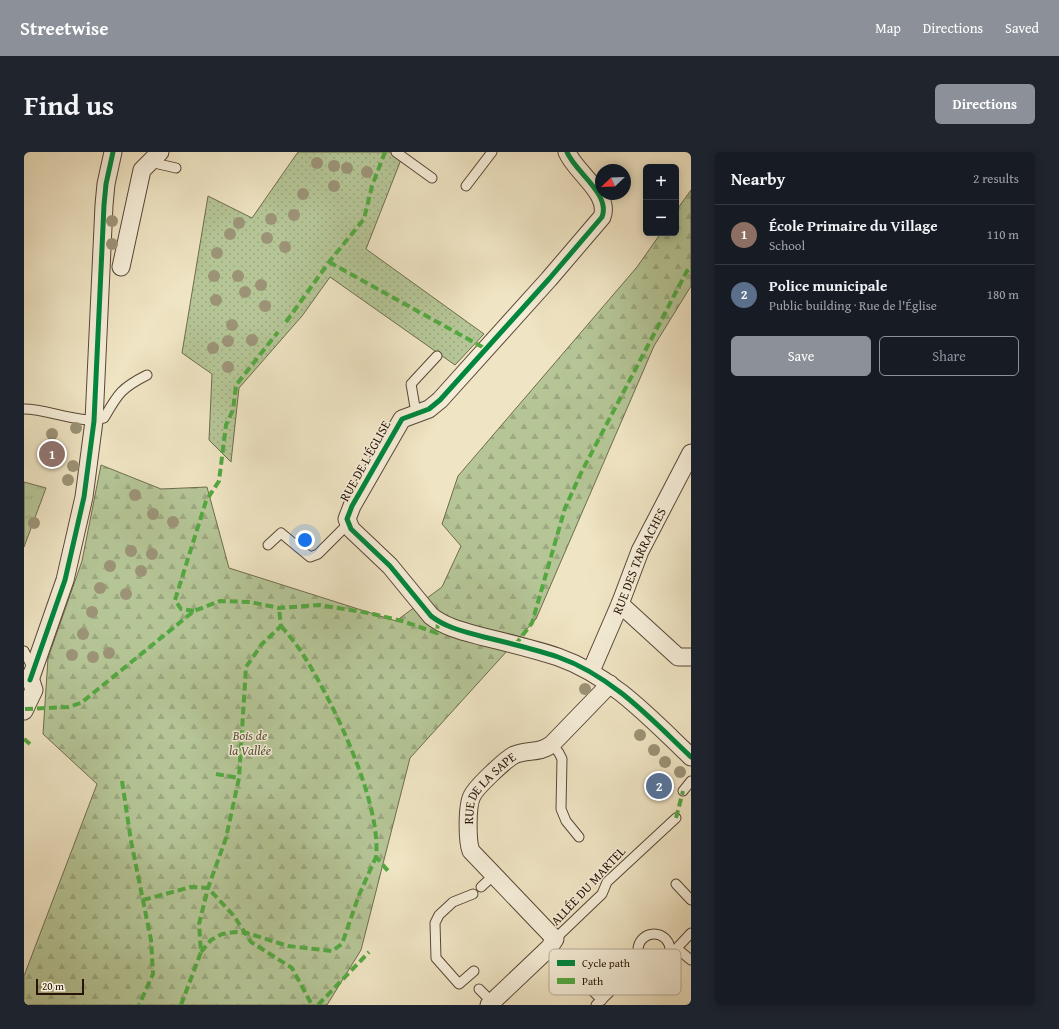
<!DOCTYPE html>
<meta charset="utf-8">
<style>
:root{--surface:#171b24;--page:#20242c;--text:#f1f3f6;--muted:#9ea1a6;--line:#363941;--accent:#8c9099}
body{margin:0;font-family:"Gentium Book Plus",serif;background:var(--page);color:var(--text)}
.controls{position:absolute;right:12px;top:12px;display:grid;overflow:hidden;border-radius:6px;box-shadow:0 2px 10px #0003}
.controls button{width:36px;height:36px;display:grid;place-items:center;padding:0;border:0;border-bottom:1px solid var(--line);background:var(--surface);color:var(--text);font:20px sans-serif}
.compass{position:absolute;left:571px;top:12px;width:36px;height:36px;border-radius:50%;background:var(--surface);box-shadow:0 2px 10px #0003;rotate:247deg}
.scale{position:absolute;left:12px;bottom:10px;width:48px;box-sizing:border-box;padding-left:4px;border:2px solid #271307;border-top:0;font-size:11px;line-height:14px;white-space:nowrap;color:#271307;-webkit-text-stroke:3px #f5edd8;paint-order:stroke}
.you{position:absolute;left:281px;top:388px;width:14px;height:14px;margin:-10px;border:3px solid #fff;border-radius:50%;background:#1a73e8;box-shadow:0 0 0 6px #1a73e833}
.badge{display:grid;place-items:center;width:26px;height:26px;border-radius:50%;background:var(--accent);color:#fff;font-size:13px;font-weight:700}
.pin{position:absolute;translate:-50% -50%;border:2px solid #fff;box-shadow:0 1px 4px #0006}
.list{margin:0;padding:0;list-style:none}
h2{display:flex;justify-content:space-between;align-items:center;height:52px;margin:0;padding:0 16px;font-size:17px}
h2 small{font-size:13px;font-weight:400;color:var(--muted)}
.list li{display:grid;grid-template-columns:26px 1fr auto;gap:12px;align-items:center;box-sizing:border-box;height:60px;padding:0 16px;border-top:1px solid var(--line)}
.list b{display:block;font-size:15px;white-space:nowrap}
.list p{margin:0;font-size:13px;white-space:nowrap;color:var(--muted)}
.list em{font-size:13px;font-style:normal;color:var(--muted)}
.actions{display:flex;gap:8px;padding:12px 16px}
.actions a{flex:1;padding:9px 0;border:1px solid var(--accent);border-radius:6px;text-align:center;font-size:14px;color:var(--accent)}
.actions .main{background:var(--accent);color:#fff}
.map{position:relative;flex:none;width:667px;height:853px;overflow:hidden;border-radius:6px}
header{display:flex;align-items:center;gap:24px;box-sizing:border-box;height:56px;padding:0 20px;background:var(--accent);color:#fff}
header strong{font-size:19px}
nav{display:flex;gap:22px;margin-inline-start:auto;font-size:14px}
.intro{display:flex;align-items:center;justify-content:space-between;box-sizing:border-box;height:96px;padding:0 24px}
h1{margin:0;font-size:28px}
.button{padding:10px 18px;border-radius:6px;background:var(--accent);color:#fff;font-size:14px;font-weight:700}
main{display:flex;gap:24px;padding:0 24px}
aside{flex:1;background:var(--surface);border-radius:6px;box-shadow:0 2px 10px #0003}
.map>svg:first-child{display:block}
</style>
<header>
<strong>Streetwise</strong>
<nav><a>Map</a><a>Directions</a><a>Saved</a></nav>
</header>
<div class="intro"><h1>Find us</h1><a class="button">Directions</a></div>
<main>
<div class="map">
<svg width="667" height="853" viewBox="0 0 667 853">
<defs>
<pattern id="grass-dots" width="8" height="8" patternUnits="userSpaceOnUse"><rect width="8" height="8" fill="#b5c596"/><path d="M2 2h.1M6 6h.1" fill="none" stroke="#9ca880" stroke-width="1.8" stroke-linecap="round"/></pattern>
<pattern id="forest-firs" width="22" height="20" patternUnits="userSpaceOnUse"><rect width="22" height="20" fill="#b5c596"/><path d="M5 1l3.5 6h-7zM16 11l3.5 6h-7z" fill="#9ca880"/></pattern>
<pattern id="park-tufts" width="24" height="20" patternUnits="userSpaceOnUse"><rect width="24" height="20" fill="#b5c596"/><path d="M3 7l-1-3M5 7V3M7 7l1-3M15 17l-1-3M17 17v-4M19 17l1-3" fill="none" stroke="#9ca880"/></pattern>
</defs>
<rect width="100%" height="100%" fill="#efe4c3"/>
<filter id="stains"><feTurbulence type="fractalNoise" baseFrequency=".005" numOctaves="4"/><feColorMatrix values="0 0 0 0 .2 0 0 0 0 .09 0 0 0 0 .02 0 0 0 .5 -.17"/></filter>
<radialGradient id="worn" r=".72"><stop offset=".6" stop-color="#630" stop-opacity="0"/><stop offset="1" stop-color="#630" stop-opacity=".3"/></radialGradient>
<path fill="url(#grass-dots)" stroke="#6e6c4e" d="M274,0H380L342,97L460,182L431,213L306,125L278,164L215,236L207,310L185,288L188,222L158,201L184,44L228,66Z"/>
<path fill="url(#forest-firs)" stroke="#6e6c4e" d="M667,38V134L630,194L512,467L386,606L337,798L303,853H0V824L73,632L19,582L24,506L58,409L77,313L137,337L183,335L205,416L372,469L418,435L437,394L418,372L434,324L613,115L637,81H652V59Z"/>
<path fill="url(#park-tufts)" stroke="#6e6c4e" d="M0,330L22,336L0,395Z"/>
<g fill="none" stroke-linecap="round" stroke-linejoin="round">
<g stroke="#594736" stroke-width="11">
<g id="lane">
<path d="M372,0L408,26"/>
<path d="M126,10L152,16"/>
<path d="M442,34L468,0"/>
<path d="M0,257C25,257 57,273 80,266C94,242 97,236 123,223"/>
<path d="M392,261L387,232L413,204"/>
<path d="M244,393L257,381L286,405L294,402L324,372"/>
<path d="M0,499L9,517"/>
<path d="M528,592L535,601L538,607L537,657L542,669L555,685"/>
<path d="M659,639L667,629"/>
<path d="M652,732L667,748"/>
<path d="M457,735L470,723"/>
<path d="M449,742L429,750L415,763L411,771L412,806L435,832L450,819"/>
<circle cx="630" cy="798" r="16"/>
<path d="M531,787L578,742L583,730L652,666"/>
<path d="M525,796L578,848"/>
<path d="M646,797L656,799L667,808"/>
<path d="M651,798L667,781"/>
<path d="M455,837L468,850"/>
<path d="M572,853L618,809"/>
</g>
</g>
<g stroke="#594736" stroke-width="19">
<g id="street">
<path d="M543,0C551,20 587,42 578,65L525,127L416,248L405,257L378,267L328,354L323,367L327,377L366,414L407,464C422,476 442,480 460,485C485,491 510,497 534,505C588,524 627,567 667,605"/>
<path d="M97,115L118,18L136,0"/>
<path d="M596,452L654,505H667"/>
<path id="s1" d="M567,519L596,452L616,399L667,301"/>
<path d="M0,526L7,529L10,538L0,559"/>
<path d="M6,528L41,428L60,345L70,269L80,53L82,32L89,0"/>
<path id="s2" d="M465,853L525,796L531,787L447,699C443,689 443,653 448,644C452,635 481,608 490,603C504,597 515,602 528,592L586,532"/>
</g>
</g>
<use href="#lane" stroke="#f5edd8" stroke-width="9"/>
<use href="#street" stroke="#f5edd8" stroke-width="17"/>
<g stroke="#53a841" stroke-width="4" stroke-dasharray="8 4" stroke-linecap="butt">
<path d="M305,110L462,197"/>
<path d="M262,170L305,110L340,67L348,34L361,0"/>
<path d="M170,459L157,457L151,448L182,349L195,329L202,273L209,258L212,233L254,180"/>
<path d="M257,474C263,481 269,488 274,495C306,542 358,650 352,705L365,720"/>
<path d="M491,493L508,471L541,356L557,321L663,119L667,115"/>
<path d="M1,557L44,555L57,551L170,459L196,449L226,450L255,456L295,453L345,461L378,469L413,481L414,470"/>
<path d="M0,587L6,592"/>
<path d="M192,622L215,626"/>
<path d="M98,629L107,689L127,788L129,822L115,853"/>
<path d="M652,666L659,639"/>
<path d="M119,748L167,735L184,736L210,764L227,790L268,816L288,853"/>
<path d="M177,800L187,788L198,782L211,780L223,781L264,794L308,799L318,792L335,743L352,705"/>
<path d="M157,853L177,800L175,772L184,736L202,686L215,626L222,515L238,492L257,474L255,456"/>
<path d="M294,853L345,800"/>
</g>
<g stroke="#f5edd8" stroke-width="8">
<g id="cycleway">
<path d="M543,0C551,20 587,42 578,65L525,127L416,248L405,257L378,267L328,354L323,367L327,377L366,414L407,464C422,476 442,480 460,485C485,491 510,497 534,505C588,524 627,567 667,605"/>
<path d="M6,528L41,428L60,345L70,269L80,53L82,32L89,0"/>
</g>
</g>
<use href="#cycleway" stroke="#00873e" stroke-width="5"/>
</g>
<g fill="#9c9377">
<circle cx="293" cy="11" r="6"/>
<circle cx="310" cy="14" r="6"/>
<circle cx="323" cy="16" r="6"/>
<circle cx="343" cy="20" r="6"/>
<circle cx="310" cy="34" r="6"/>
<circle cx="279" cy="42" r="6"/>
<circle cx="270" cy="63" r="6"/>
<circle cx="247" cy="67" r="6"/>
<circle cx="88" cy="69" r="6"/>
<circle cx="215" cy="71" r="6"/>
<circle cx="206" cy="82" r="6"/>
<circle cx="243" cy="86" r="6"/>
<circle cx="88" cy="92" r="6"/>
<circle cx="261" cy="95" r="6"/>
<circle cx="193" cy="101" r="6"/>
<circle cx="190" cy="124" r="6"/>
<circle cx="214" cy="124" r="6"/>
<circle cx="237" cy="133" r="6"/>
<circle cx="221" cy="140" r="6"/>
<circle cx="192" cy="148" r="6"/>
<circle cx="241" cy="154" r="6"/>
<circle cx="208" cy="173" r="6"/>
<circle cx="228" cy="188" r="6"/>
<circle cx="204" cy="189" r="6"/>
<circle cx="189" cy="196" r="6"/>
<circle cx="204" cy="215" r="6"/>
<circle cx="52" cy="276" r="6"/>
<circle cx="28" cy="282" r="6"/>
<circle cx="49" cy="314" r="6"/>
<circle cx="44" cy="328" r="6"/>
<circle cx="111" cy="343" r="6"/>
<circle cx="129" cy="362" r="6"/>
<circle cx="149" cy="370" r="6"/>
<circle cx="10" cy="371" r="6"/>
<circle cx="107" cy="399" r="6"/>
<circle cx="128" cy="402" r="6"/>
<circle cx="86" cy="414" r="6"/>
<circle cx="117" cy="419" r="6"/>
<circle cx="76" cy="436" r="6"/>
<circle cx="102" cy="442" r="6"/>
<circle cx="68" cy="460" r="6"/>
<circle cx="59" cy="482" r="6"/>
<circle cx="85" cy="501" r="6"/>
<circle cx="48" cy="503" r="6"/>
<circle cx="69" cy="505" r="6"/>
<circle cx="561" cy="537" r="6"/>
<circle cx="616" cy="583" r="6"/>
<circle cx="630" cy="598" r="6"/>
<circle cx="641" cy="610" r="6"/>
<circle cx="656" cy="620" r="6"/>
</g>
<g text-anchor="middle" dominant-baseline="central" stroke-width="3" stroke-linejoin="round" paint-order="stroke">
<g font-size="13" fill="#271307" stroke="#f5edd8">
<text transform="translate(341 309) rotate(-61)">RUE DE L'ÉGLISE</text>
<text stroke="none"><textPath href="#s1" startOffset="120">RUE DES TARRACHES</textPath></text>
<text stroke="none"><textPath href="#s2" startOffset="286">RUE DE LA SAPE</textPath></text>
<text transform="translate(564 734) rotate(-47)">ALLÉE DU MARTEL</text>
</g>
<g font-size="13" font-style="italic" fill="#595139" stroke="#f5edd8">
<text x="226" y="583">Bois de<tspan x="226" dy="15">la Vallée</tspan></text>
</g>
</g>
<rect x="525" y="797" width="132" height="46" rx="6" fill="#f5edd8" stroke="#b7ac99" stroke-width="1"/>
<rect x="533" y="808" width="18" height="6" fill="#00873e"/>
<rect x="533" y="826" width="18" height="6" fill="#53a841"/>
<g font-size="11" fill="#271307">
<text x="558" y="815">Cycle path</text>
<text x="558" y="833">Path</text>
</g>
<rect width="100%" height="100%" filter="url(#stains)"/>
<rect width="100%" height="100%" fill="url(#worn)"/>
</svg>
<div class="controls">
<button>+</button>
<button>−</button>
</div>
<svg class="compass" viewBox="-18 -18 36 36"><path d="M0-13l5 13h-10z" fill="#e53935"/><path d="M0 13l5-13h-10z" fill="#9ea1a6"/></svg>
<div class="scale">20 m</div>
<div class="you"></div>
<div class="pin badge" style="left:28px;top:302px;background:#8d6e63">1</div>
<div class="pin badge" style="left:635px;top:634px;background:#5c6f8a">2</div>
</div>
<aside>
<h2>Nearby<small>2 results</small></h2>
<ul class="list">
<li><span class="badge" style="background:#8d6e63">1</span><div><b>École Primaire du Village</b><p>School</p></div><em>110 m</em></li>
<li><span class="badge" style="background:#5c6f8a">2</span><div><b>Police municipale</b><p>Public building · Rue de l'Église</p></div><em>180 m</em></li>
</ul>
<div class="actions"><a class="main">Save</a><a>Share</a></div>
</aside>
</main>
